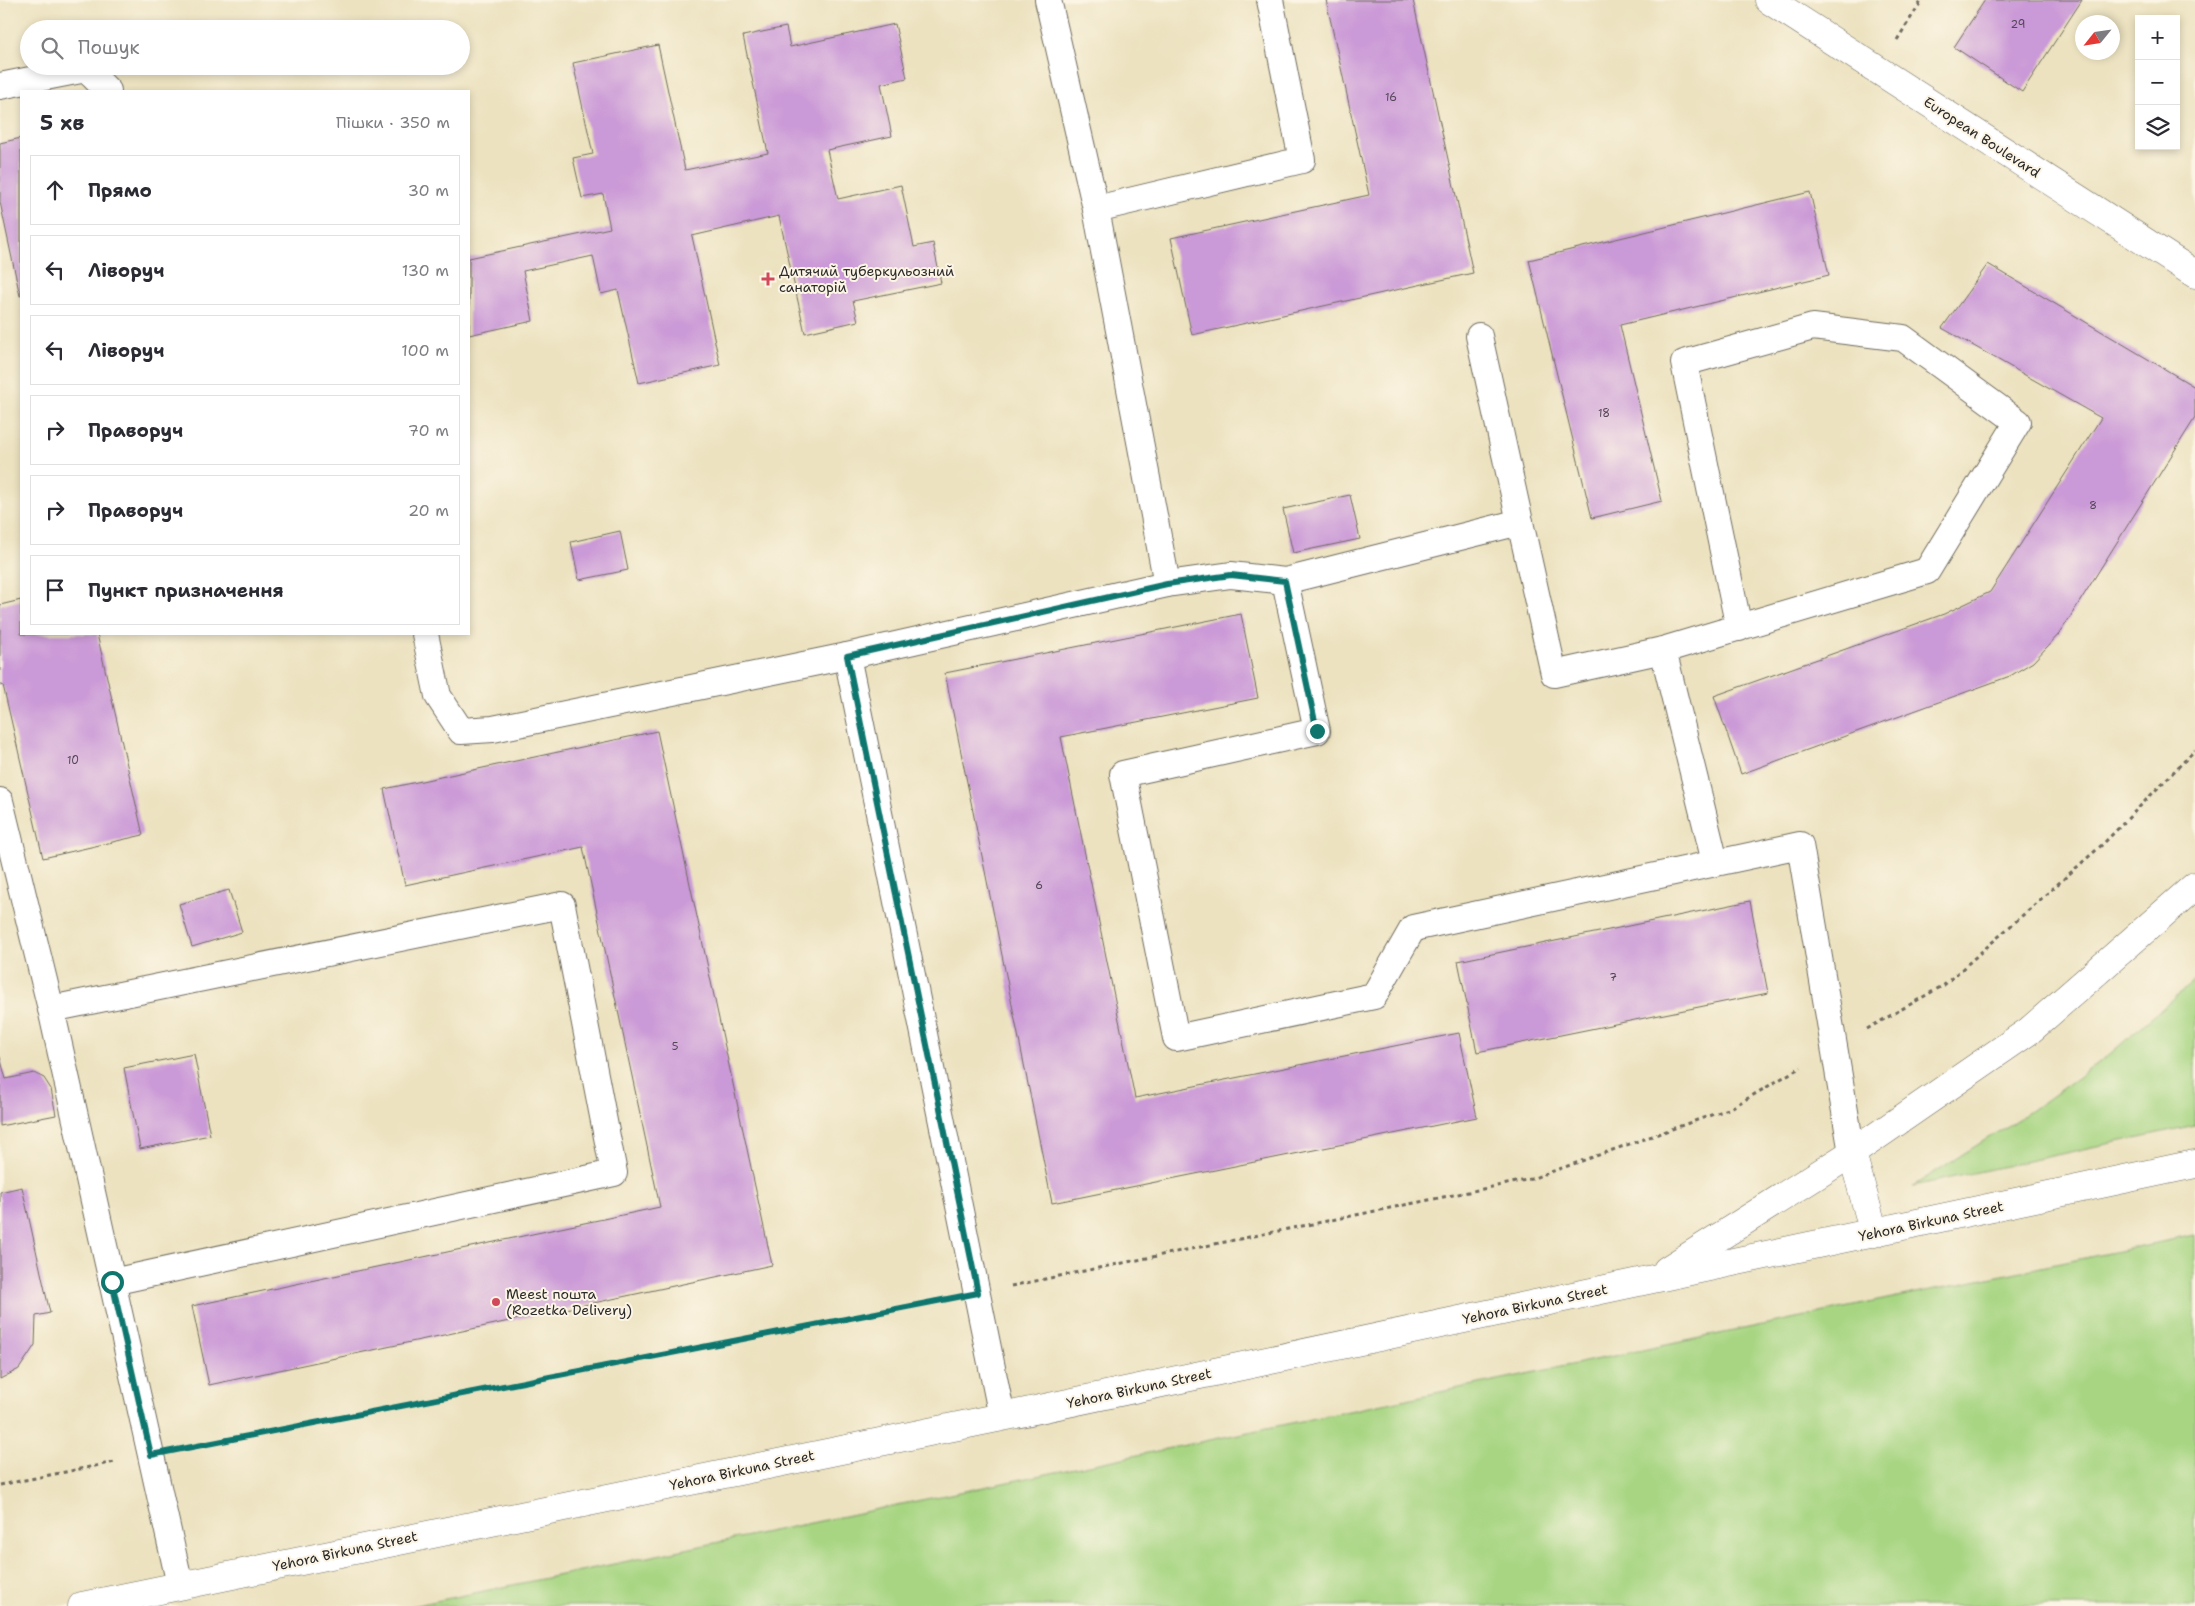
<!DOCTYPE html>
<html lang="uk">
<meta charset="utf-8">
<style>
:root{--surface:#fff;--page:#f7f7f7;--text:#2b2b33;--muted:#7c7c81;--line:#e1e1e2}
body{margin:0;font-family:"Shantell Sans",sans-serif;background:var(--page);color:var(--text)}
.controls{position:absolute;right:15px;top:15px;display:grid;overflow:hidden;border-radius:0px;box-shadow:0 2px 8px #0003}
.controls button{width:45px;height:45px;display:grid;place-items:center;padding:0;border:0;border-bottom:1px solid var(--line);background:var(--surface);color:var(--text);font:25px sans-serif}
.compass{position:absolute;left:2075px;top:15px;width:45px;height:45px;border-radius:50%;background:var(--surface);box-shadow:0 2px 8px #0003;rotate:240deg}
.stop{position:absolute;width:15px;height:15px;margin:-11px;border:4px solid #0f766e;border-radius:50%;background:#fff}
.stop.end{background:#0f766e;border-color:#fff;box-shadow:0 1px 5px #0008}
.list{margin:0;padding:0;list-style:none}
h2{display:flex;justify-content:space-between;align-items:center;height:65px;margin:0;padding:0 20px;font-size:21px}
h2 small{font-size:16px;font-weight:400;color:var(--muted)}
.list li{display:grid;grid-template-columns:32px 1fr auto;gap:15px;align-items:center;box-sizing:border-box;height:70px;margin:0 10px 10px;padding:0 10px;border:1px solid var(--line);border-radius:0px}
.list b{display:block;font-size:19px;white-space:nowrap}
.list em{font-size:16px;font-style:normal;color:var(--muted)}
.icon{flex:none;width:28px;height:28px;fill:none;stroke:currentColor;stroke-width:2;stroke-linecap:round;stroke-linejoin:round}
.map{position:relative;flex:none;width:2195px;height:1606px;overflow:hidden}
.search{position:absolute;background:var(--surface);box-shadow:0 2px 8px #0003;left:20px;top:20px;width:450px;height:55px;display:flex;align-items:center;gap:12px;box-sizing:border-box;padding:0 18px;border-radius:28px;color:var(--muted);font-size:19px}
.panel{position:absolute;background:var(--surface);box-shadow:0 2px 8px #0003;left:20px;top:90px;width:450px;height:545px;border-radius:0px}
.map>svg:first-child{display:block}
</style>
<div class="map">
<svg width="2195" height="1606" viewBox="0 0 2195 1606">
<rect width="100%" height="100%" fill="#fcf5e5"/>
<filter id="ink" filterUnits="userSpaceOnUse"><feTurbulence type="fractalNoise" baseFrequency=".02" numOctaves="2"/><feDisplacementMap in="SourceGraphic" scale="10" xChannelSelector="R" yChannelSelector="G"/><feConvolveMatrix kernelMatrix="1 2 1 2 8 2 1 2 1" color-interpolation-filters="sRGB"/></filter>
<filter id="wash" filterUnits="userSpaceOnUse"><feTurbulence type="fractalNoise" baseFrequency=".0096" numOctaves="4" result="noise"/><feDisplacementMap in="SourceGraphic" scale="20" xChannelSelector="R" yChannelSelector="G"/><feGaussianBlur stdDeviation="1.12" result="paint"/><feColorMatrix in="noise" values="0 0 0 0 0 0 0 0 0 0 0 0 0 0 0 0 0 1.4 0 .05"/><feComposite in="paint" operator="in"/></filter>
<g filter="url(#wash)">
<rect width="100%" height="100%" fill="#ece2c0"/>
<g fill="#a7d582" stroke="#698056">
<path d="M2195,980V1125L1913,1186L2029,1112L2104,1059Z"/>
<path d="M2195,1235V1606H412Z"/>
</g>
<g id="blocks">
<g fill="#ca99d7">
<path d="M1326,0H1413L1473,273L1192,335L1171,238L1369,195Z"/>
<path d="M1985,0H2082L2022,92L1954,47Z"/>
<path d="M895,24L907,78L881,84L892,136L827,150L838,199L901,185L914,247L933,243L941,283L853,301L858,321L805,333L779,216L692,236L720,365L639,383L618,290L601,294L593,256L523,271L533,321L469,335V258L610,228L603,194L582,198L573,158L593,154L573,63L658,45L685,170L768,153L743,36L786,27L790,47Z"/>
<path d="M21,138V296H20L0,202V143Z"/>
<path d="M1810,192L1829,275L1620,325L1662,501L1592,518L1529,260Z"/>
<path d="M1988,264L2195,387V418L2060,633L2033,662L2010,676L1741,774L1714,696L1944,614L1990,592L2101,418L1942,328Z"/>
<path d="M1350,495L1360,539L1293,553L1283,509Z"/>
<path d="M620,531L628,570L579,580L571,542Z"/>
<path d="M21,600V634H97L143,835L43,858L3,685L0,686V605Z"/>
<path d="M1241,614L1258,698L1061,737L1135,1098L1459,1033L1477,1117L1052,1203L945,673Z"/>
<path d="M657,731L772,1265L209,1385L192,1306L660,1207L583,847L405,885L384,789Z"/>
<path d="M229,890L242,932L192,947L179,904Z"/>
<path d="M1750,901L1768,993L1477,1052L1458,961Z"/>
<path d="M194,1054L210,1135L140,1149L124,1068Z"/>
<path d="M0,1057L6,1079L34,1073L44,1078L51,1089L56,1115L0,1126Z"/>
<path d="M22,1187L50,1313L36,1316L35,1345L19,1369L0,1379V1192Z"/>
</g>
</g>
</g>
<g filter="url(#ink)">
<use href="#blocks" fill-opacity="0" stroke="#6f6b5f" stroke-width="1"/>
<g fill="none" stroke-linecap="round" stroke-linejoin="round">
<g stroke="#6f6b5f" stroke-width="28">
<g id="lane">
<path d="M1048,0L1096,209"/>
<path d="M0,86L86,69L108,91"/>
<path d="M1479,336L1520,522"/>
<path d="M1285,581L1317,731L1123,774L1176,1038L1374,996L1413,928L1800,845L1852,1153"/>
<path d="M1167,584L1096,209L1302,160L1270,0"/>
<path d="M425,634L438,696L461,731L493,729L847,656L1167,584L1231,575L1285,581L1520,522L1554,674L1663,650L1927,571L2018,422L1903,338L1813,327L1684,363L1739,628"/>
<path d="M1663,650L1715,862"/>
<path d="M847,656L1002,1417"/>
<path d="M0,801L51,1009L180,1585"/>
<path d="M51,1009L562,905L614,1173L112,1282"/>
</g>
</g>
<g stroke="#6f6b5f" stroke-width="29">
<path id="street" d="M1769,0L2195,274"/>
</g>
<g stroke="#6f6b5f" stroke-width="29">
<g id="secondary">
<path d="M1852,1153L1874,1233"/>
<path d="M1667,1270L1852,1153L2029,1031L2195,886"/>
<path d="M82,1606L1002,1417L2195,1164"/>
</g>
</g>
<g stroke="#6f6b5f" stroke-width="3" stroke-dasharray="4 4" stroke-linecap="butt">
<path d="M1897,40L1922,0"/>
<path d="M1867,1029L1944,985L2103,844L2195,750"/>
<path d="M1011,1286L1531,1179L1731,1108L1801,1067"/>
<path d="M187,1448L941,1300"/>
<path d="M0,1485L115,1462"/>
</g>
<use href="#lane" stroke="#fff" stroke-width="26"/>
<use href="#street" stroke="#fff" stroke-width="28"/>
<use href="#secondary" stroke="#fff" stroke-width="28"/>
</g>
</g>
<g fill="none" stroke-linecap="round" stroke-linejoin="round" filter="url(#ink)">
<path stroke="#0f766e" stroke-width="6" d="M112,1282L151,1455L978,1293L847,656L1167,584L1231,575L1285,581L1317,731"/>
</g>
<g fill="#d1495b" stroke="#fcf5e5" stroke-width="2">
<path d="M765.5 271.5h5v5h5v5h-5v5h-5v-5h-5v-5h5z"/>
<circle cx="496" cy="1302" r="5"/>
</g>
<g text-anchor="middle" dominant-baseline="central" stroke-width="4" stroke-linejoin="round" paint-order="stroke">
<g font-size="11" fill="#534656">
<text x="2018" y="24">29</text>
<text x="1391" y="97">16</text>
<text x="1604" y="413">18</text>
<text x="2093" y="505">8</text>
<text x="73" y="760">10</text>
<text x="1039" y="885">6</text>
<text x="1613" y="977">7</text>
<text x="675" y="1046">5</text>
</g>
<g font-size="14" fill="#2b2b2b" stroke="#fcf5e5">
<text transform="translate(1982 137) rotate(33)">European Boulevard</text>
<text transform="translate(1931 1221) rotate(-12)">Yehora Birkuna Street</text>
<text transform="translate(1535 1304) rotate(-12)">Yehora Birkuna Street</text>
<text transform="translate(1139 1388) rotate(-12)">Yehora Birkuna Street</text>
<text transform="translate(742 1470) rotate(-12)">Yehora Birkuna Street</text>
<text transform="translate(345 1551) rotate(-12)">Yehora Birkuna Street</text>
</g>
<g font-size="14" fill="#2b2b2b" stroke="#fcf5e5" text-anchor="start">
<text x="779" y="271">Дитячий туберкульозний<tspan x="779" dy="16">санаторій</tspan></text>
<text x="506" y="1294">Meest пошта<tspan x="506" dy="16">(Rozetka Delivery)</tspan></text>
</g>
</g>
</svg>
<div class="controls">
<button>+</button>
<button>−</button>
<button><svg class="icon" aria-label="layers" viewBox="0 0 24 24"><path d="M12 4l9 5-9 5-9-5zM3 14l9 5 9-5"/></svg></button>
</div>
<svg class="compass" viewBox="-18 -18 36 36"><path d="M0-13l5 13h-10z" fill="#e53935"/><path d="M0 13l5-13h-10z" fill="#7c7c81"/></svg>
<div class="stop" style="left:112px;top:1282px"></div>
<div class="stop end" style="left:1317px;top:731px"></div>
<div class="search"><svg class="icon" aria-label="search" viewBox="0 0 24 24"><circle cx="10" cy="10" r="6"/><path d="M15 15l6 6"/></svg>Пошук</div>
<section class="panel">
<h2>5 хв<small>Пішки · 350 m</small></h2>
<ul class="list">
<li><svg class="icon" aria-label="ahead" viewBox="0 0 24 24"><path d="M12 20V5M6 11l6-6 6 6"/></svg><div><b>Прямо</b></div><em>30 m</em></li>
<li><svg class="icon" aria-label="left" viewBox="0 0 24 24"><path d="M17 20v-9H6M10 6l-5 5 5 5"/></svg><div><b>Ліворуч</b></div><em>130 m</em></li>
<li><svg class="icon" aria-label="left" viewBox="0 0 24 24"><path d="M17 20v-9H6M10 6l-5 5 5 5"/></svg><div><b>Ліворуч</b></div><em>100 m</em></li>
<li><svg class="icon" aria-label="right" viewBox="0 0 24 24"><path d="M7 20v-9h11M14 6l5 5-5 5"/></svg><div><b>Праворуч</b></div><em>70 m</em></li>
<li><svg class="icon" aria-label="right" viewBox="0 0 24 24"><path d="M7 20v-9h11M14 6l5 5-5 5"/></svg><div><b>Праворуч</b></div><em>20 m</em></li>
<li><svg class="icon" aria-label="arrive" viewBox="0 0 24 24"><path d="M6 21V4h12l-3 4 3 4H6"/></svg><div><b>Пункт призначення</b></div></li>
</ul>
</section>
</div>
